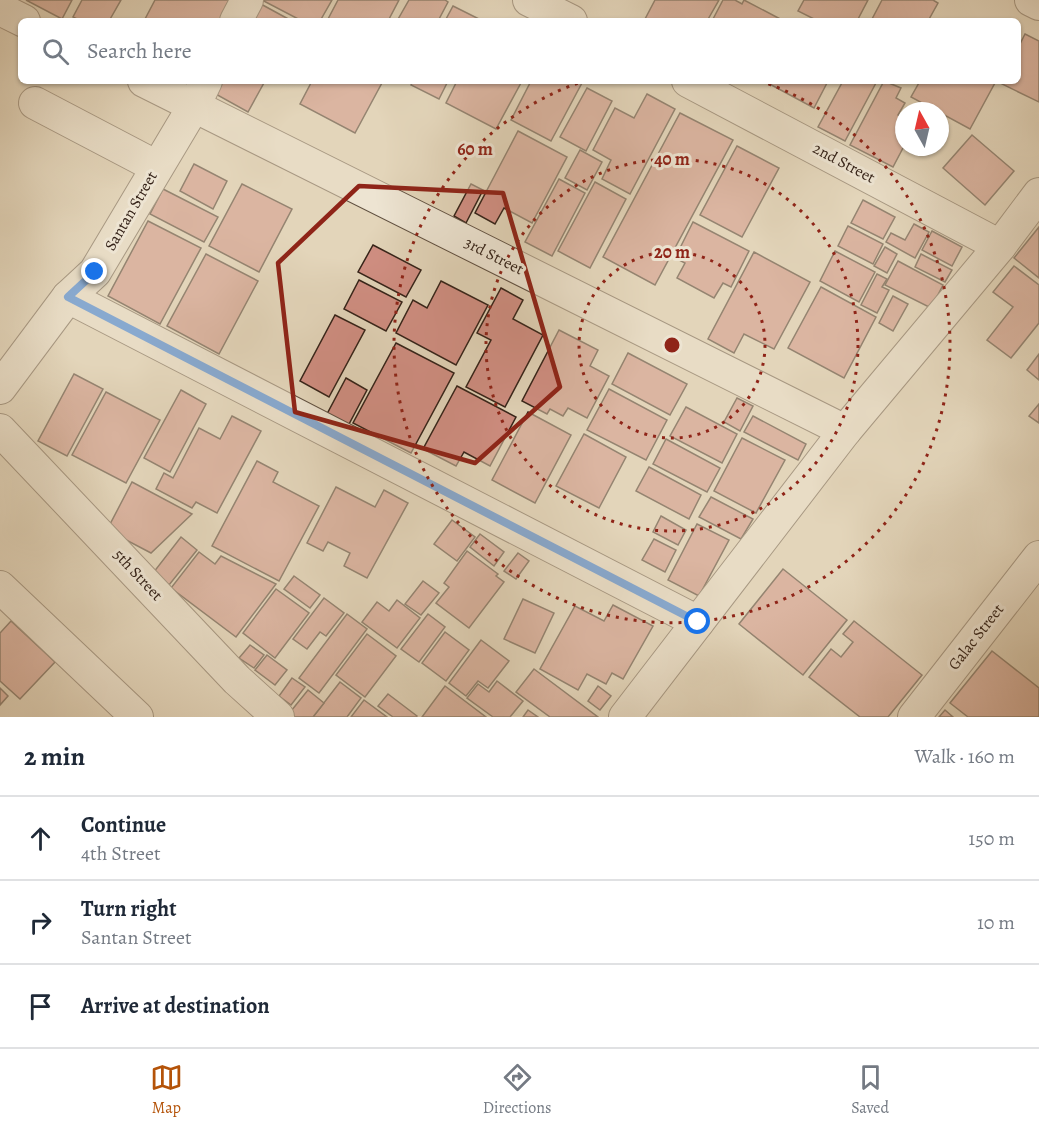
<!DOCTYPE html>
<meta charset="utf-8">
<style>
:root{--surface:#fff;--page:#f2f2f3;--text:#1f2937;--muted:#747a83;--line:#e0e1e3;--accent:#b45309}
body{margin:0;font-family:Alegreya,serif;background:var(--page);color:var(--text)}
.compass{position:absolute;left:895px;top:102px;width:54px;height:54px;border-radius:50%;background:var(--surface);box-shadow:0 2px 4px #0004;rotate:352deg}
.stop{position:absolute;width:18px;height:18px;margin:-14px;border:4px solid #1a73e8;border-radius:50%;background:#fff}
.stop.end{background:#1a73e8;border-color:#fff;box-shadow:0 2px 6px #0008}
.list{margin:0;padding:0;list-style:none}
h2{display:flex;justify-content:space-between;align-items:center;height:78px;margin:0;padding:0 24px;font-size:26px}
h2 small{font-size:20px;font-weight:400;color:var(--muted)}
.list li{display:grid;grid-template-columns:39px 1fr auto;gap:18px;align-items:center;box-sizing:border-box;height:84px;padding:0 24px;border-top:2px solid var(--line)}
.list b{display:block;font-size:22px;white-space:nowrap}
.list p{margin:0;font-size:20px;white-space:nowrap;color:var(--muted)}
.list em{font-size:20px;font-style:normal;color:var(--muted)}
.icon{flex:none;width:33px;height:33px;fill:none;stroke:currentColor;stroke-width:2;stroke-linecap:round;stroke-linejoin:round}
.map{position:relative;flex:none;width:1039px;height:717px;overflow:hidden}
.search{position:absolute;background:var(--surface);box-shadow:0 2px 4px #0004;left:18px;right:18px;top:18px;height:66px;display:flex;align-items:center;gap:15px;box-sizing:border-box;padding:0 21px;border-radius:9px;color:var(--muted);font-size:22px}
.sheet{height:330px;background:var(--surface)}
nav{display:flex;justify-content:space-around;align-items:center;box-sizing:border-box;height:84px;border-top:2px solid var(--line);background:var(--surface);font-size:16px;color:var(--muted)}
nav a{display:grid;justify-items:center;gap:3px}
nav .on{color:var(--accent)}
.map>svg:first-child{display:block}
</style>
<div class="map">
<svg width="1039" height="717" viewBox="0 0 1039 717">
<rect width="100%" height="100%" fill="#e3d5ba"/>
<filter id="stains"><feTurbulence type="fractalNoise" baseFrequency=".00333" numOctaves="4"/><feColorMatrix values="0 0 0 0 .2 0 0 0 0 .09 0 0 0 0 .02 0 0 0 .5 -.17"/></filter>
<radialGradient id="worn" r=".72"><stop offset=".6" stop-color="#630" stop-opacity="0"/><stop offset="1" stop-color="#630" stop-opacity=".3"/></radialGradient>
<g fill="#d18f83" stroke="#352319" stroke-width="1.5">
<path d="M26,0H72L62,19Z"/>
<path d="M82,0H121L109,21H81L73,17Z"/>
<path d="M155,0H233L222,21H144Z"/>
<path d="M262,0H332L320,21H302Z"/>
<path d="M338,0H399L388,21H327Z"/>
<path d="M409,0H445L448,2L438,21H397Z"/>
<path d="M655,0H719L707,21H644Z"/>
<path d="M723,0H735L742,4L744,0L784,21H712Z"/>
<path d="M804,0H868L857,21H818L798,11Z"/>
<path d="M882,0H933L938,3L928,21H871Z"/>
<path d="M259,3L292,21H249Z"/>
<path d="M453,6L481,20L480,21H445Z"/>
<path d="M1025,34L1039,41V102L1000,83L1001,81H1018V48Z"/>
<path d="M219,81H265L248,112L212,92Z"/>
<path d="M312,81H383L355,133L300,104Z"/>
<path d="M413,81H448L439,99L411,85Z"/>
<path d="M457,81H522L496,129L446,103Z"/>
<path d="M531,81H583L551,141L511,120Z"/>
<path d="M764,81H828L814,108Z"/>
<path d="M843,81H877L845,141L818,127Z"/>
<path d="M884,81L901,88L896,98L905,103L898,115L904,118V146L893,167L850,145Z"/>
<path d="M920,81H996L970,129L911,97Z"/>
<path d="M587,88L612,101L586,151L560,137Z"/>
<path d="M647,94L675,109L630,194L602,179L611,160L593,150L615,108L634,118Z"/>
<path d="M680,113L733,140L655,285L603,257Z"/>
<path d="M518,131L567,157L532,223L504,208L495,224L475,213Z"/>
<path d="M972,135L1014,171L985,205L943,168Z"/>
<path d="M737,146L779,168L742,237L700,215Z"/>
<path d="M580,150L602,162L587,190L565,178Z"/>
<path d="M194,164L227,181L213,209L180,191Z"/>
<path d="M559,179L585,193L552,256L525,242Z"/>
<path d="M595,182L626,199L590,268L558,251Z"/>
<path d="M242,184L292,209L259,272L209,246Z"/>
<path d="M471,184L483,190L466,223L454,216Z"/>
<path d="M163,189L218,217L204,242L150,214Z"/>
<path d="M863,200L895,217L883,239L851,223Z"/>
<path d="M148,221L201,248L160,324L108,296Z"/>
<path d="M693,222L749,251L731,287L723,283L714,298L677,278L685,263L675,258Z"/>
<path d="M914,224L929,232L915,258L886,242L891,233L905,240Z"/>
<path d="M848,226L883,244L873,264L838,246Z"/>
<path d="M1039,227V278L1014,258Z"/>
<path d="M932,231L962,247L952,266L922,250Z"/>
<path d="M373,245L421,270L406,297L358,272Z"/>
<path d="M885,247L897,254L887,273L874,266Z"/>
<path d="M835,251L875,272L859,302L820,281Z"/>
<path d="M754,252L810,282L774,349L744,334L734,353L708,339Z"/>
<path d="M206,254L258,281L219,354L167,326Z"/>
<path d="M921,254L952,270L945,282L915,267Z"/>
<path d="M898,261L943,285L931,308L885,285Z"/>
<path d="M1014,266L1039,285V323L1011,358L987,340L1013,307L993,292Z"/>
<path d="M877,274L887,279L882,287L889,290L877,313L861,305Z"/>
<path d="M359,280L402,302L386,331L344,309Z"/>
<path d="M441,281L488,305L456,365L396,333L413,300L427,308Z"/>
<path d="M821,287L876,317L844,378L788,348Z"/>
<path d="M501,288L523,300L513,319L543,335L505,407L466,387L491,340L477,333Z"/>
<path d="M893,296L908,304L893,331L879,323Z"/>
<path d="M335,315L365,330L329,397L300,381Z"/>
<path d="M559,330L598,350L590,366L609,376L587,418L568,408L563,416L550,409L547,414L522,401Z"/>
<path d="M396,343L454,373L411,453L353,423Z"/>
<path d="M628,353L687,384L670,415L612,384Z"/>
<path d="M1039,354V380L1027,370Z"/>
<path d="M74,374L103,389L67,456L38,441Z"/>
<path d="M346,378L367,390L348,426L327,414Z"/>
<path d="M457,386L516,417L490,466L464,452L456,466L423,449Z"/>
<path d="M609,389L667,420L646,460L587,430Z"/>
<path d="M181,390L206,404L170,472L144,458Z"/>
<path d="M106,392L160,420L126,483L72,455Z"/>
<path d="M737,398L753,406L740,431L724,422Z"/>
<path d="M1039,404V423L1029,416Z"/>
<path d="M686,407L737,434L722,463L670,436Z"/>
<path d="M528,412L571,435L535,503L492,480Z"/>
<path d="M232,416L261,431L217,513L196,502L192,508L156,489L164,473L173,478L199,428L220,439Z"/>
<path d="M753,416L806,444L798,460L744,432Z"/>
<path d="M584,434L626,457L599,508L556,486Z"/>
<path d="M742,438L785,460L756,513L714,491Z"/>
<path d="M666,439L720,468L707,492L653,464Z"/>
<path d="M257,461L278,472L273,482L319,506L279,581L212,546Z"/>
<path d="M649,467L701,495L689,519L636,491Z"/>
<path d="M132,482L192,514L151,553L107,530Z"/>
<path d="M336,487L375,507L384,490L408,503L367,578L344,566L350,553L328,542L323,551L307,543Z"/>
<path d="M711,497L753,519L741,539L699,517Z"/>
<path d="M661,516L686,530L678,545L653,532Z"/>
<path d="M452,520L475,537L457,561L434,544Z"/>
<path d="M697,524L729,540L699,596L668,580Z"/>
<path d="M480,534L504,552L494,566L470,547Z"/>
<path d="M181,537L197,550L169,585L153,573Z"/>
<path d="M654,539L676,550L665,572L642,560Z"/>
<path d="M467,551L498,574L496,576L504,582L469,628L436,603L449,587L444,583Z"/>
<path d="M199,552L215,564L221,556L276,584L236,637L171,588Z"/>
<path d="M518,553L529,561L516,579L504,571Z"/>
<path d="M783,569L847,620L803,675L739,624Z"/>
<path d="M294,576L320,595L310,608L284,589Z"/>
<path d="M423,581L439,593L421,615L405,604Z"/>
<path d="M276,589L309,613L275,658L243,633Z"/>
<path d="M324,598L344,613L326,636L320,632L307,649L293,639Z"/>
<path d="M523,599L554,613L535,653L504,639Z"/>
<path d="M397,600L420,618L397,648L362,622L377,602L389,611Z"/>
<path d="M613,605L653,626L623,679L612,673L606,684L587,674L578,690L540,669L575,606L604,621Z"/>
<path d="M347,614L367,629L319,693L299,678Z"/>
<path d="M428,614L445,627L419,662L401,649Z"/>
<path d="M11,621L55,662L20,699L0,681V633Z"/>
<path d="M854,621L922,675L888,717H860L809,677L831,649L841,657L853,642L843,634Z"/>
<path d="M445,632L469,650L446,681L422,663Z"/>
<path d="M367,634L396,656L365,697L336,675Z"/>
<path d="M481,640L509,661L488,688L478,681L466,696L449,683Z"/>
<path d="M250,645L264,655L254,668L239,658Z"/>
<path d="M992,651L1039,688V717H968L950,703Z"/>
<path d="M267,655L287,670L275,685L255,670Z"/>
<path d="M534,669L598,717H550L516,692Z"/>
<path d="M292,678L305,687L291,705L279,696Z"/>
<path d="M497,681L523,701L510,717H493L467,698L478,684L489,692Z"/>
<path d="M340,682L361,698L347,717H313Z"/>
<path d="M445,686L486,717H422Z"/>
<path d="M598,686L611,696L600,710L588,701Z"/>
<path d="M0,688L8,696L0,705Z"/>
<path d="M308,690L324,703L313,717H289L287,716Z"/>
<path d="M388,694L417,716L416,717H393L378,706Z"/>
<path d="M364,700L387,717H351Z"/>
<path d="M528,710L538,717H523Z"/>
<path d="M945,710L953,717H939Z"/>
</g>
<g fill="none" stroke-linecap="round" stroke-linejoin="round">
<g stroke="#605041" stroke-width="34">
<g id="minor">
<path d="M529,0L571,21"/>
<path d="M1031,0L1039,4"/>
<path d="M0,9L24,21"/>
<path d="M236,21L247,0"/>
<path d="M144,81L845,431"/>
<path d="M688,81L1000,246"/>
<path d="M35,103L157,167"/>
<path d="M68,297L698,622"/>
<path d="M0,388L68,297L95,272L194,106L206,81"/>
<path d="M0,430L237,680L278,717"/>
<path d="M0,587L137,717"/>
<path d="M625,717L845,431L1000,246L1039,194"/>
<path d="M914,717L1039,557"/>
</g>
</g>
<use href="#minor" stroke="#ede4d2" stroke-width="32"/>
</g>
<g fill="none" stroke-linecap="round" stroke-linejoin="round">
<path stroke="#1a73e8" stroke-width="8" d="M95,272L68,297L698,622"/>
</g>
<path d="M0 0H1039V717H0ZM359,186L503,193L560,387L475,463L295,412L278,263Z" fill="#e3d5ba" fill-opacity=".55" fill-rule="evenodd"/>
<path fill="none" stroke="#8f2418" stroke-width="4.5" stroke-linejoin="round" d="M359,186L503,193L560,387L475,463L295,412L278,263Z"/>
<g fill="none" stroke="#8f2418" stroke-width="3" stroke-dasharray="3 6">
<circle cx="672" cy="345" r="93"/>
<circle cx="672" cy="345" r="186"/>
<path d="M760 81A278 278 0 1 1 584 81"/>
</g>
<g text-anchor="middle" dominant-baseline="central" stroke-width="6" stroke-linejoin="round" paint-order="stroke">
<g font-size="16" fill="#352319" stroke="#ede4d2">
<text transform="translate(844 163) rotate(28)">2nd Street</text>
<text transform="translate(131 211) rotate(-60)">Santan Street</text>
<text transform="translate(494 256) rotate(27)">3rd Street</text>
<text transform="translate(138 575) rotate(47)">5th Street</text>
<text transform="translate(976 637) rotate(-52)">Galac Street</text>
</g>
</g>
<circle cx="672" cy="345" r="9" fill="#8f2418" stroke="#ede4d2" stroke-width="3"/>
<g font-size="18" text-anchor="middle" font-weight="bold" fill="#8f2418" stroke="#ede4d2" stroke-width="6" stroke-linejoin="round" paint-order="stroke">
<text x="475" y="155">60 m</text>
<text x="672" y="165">40 m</text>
<text x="672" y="258">20 m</text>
</g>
<rect width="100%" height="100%" filter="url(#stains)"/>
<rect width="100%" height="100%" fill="url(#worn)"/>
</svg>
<svg class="compass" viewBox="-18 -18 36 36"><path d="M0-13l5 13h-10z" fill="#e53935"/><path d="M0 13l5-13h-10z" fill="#747a83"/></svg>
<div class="stop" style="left:698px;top:622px"></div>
<div class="stop end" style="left:95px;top:272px"></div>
<div class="search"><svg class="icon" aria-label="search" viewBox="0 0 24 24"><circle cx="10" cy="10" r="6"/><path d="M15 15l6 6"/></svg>Search here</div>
</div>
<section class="sheet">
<h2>2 min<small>Walk · 160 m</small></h2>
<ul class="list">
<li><svg class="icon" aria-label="ahead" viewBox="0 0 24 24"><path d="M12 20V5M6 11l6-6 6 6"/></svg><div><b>Continue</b><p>4th Street</p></div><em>150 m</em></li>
<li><svg class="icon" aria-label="right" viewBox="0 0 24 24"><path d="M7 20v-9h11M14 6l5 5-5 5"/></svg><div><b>Turn right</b><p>Santan Street</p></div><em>10 m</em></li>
<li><svg class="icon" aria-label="arrive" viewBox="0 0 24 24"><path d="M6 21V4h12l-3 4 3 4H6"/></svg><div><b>Arrive at destination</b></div></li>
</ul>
</section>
<nav>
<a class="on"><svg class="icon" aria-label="map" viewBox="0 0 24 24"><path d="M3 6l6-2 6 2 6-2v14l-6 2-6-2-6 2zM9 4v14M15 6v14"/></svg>Map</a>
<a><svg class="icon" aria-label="directions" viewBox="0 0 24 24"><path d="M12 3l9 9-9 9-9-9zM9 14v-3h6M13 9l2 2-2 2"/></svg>Directions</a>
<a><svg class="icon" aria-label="saved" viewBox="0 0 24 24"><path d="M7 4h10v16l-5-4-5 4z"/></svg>Saved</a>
</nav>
